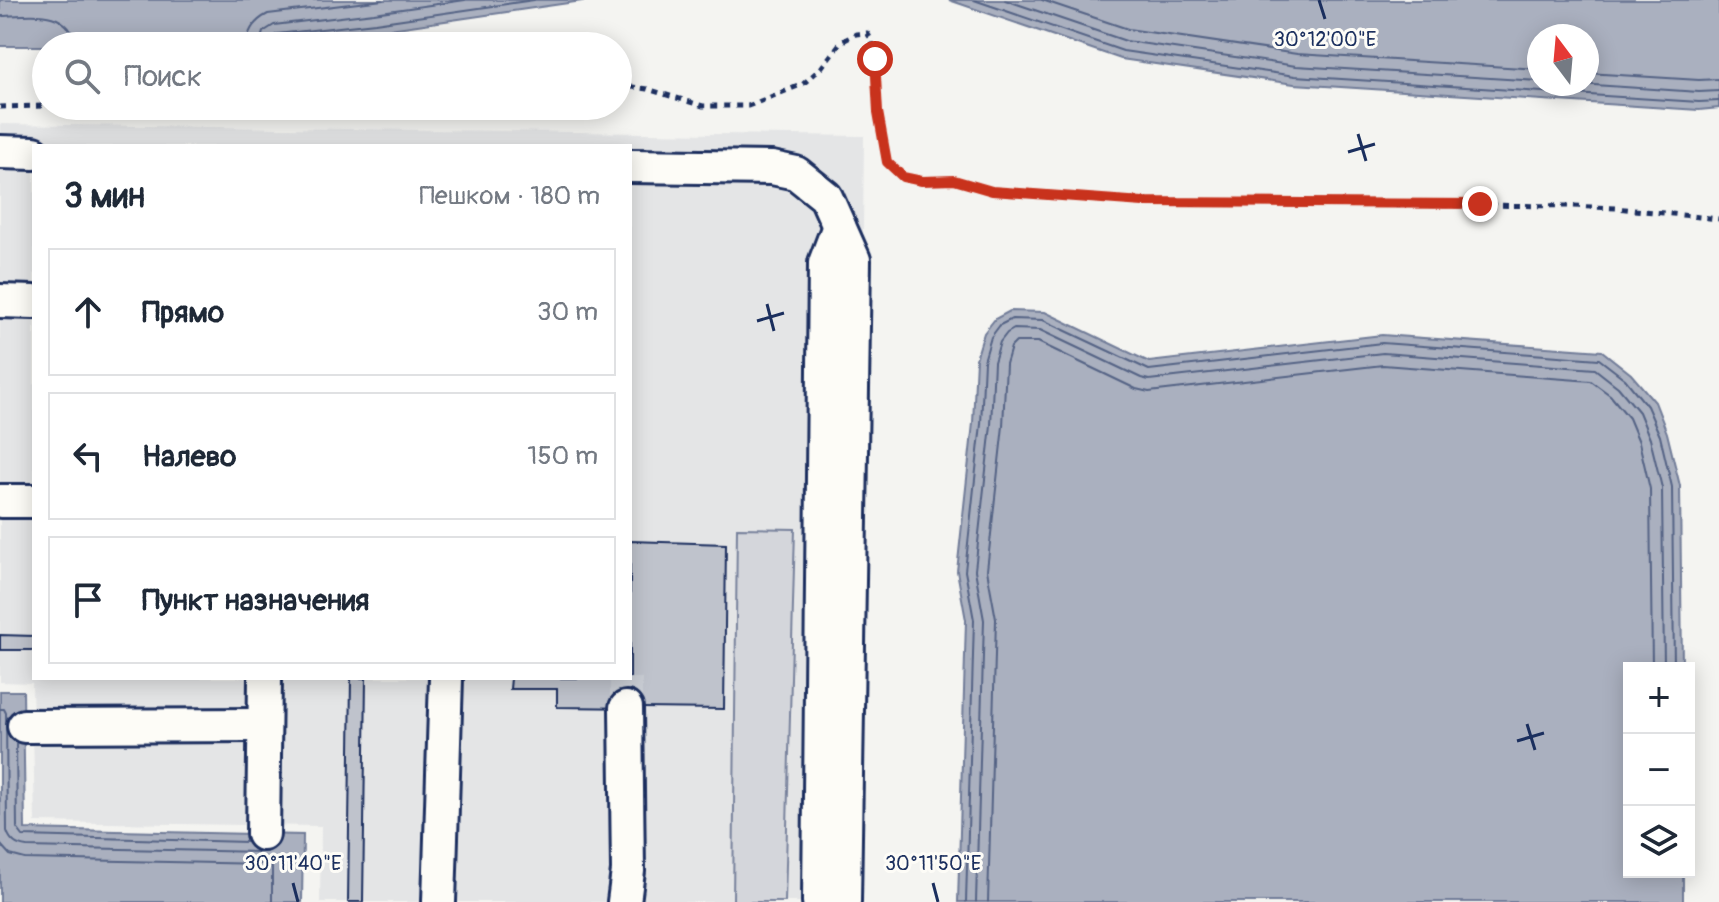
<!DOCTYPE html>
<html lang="ru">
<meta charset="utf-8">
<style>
:root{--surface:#fff;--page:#f6f6f7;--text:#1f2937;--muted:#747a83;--line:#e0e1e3}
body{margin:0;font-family:Pangolin,sans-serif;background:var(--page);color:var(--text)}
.controls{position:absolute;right:24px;bottom:24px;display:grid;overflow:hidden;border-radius:0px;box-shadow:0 4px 20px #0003}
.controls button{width:72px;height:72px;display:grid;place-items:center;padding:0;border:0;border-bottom:2px solid var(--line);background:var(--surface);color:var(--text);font:40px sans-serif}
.compass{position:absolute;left:1527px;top:24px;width:72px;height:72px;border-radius:50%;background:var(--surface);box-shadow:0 4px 20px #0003;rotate:344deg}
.stop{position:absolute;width:24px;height:24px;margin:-18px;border:6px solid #c8321e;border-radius:50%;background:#fff}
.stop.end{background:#c8321e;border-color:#fff;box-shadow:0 2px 8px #0008}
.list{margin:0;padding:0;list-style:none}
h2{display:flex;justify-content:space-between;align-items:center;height:104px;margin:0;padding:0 32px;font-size:34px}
h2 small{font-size:26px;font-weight:400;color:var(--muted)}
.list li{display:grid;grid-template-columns:52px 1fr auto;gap:24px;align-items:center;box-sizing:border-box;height:128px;margin:0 16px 16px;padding:0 16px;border:2px solid var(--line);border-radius:0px}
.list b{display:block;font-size:30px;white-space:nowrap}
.list em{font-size:26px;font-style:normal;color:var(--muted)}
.icon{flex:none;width:44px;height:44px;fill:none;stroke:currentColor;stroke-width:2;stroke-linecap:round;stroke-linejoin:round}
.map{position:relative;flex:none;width:1719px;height:902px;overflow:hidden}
.search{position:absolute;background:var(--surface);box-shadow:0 4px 20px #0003;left:32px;top:32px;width:600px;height:88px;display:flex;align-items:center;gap:20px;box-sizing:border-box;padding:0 28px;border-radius:44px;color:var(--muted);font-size:30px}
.panel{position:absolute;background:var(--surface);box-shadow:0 4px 20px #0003;left:32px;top:144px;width:600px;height:536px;border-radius:0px}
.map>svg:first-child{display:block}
</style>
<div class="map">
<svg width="1719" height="902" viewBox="0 0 1719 902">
<rect width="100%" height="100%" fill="#f4f4f1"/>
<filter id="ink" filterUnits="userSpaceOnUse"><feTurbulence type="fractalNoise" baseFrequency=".0125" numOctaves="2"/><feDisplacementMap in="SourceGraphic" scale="16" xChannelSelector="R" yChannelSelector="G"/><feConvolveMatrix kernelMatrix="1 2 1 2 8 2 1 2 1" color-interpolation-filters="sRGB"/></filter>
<g filter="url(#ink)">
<path fill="#e4e5e6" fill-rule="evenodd" d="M0,124L864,136L856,902H320L321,826L35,822L32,683L0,682ZM34,146H630V678H34Z"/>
<path fill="#d4d6db" stroke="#78829c" stroke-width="2" d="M737,528L795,529L785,902H733Z"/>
<g fill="#aab0bf" stroke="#717c98" stroke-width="2" fill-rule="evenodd">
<path d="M0,0H589L376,31L246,46H0Z"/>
<path d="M949,0H1719V108L1699,110L1294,84L1121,59ZM1587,36V84H1539V36Z"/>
<path d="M1010,311L1045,312L1149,362L1382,335L1602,351L1631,374L1655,402L1667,433L1680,486L1682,668H1629V872H1683V902H958L966,620L957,571L973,423L976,359L984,333L995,319Z"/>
<path d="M0,691H23L25,829L303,835L302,902H0Z"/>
</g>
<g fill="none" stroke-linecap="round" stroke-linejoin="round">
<g stroke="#546385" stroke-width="2">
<path d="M974,0L1123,51L1295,76L1699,102L1719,101"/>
<path d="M1005,0L1126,41L1296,66L1539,81"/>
<path d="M1042,0L1128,29L1297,54L1539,69"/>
<path d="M0,16C30,15 70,7 76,46"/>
<path d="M247,46C247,31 254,21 268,14L383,0"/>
<path d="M259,46L263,32L274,25L374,13L465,0"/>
<path d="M269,46L271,38L277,34L375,23L534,0"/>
<path d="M1587,73L1699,80L1719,79"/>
<path d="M1579,84L1699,92L1719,91"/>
<path d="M0,709H4L6,713L7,831C10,841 16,846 27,847L262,852"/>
<path d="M16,742L17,828L23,836L247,842"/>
<path d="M0,844L10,855L25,859L269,864L272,868V902"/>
<path d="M966,902L974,620L965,571L981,424L984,361L991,337L1000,325L1012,319L1043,320L1149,370L1382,343L1599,359L1625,379L1647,406L1660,436L1672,487L1674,668"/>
<path d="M976,902L984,620L975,570L991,425L994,362L1000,342L1007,333L1014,329L1040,330L1141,378L1149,380L1383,353L1595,369L1618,387L1639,412L1650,439L1662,488L1664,668"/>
<path d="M988,902L996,619L987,570L1003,426L1006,364L1011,347L1016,342H1038L1136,389L1149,392L1383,365L1591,381L1610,395L1629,418L1639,442L1650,489L1652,668"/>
</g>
</g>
<g fill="#bfc3cc" stroke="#1b2f5e" stroke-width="2">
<path d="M630,541L726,544L724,709L557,707V689H510L511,678H630Z"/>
<path d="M0,635L34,636V650H0Z"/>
<path d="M351,678H366L363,902H348Z"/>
</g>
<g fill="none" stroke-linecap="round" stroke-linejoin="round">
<path stroke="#c9cdd4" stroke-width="32" stroke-dasharray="32 16" stroke-linecap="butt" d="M626,678V708"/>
<g stroke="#1b2f5e" stroke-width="38">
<g id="minor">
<path d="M0,152L34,153"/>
<path d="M630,166L772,168L796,173L826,197L854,260L844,902"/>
<path d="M0,301L34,302"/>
<path d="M0,501H34"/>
<path d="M24,726L264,725"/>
<path d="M263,834L265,678"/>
<path d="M439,902L446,678"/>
<path d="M624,902L628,871L626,708"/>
<path d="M819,902L825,263L839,226"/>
</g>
</g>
<g stroke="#1b2f5e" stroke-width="5" stroke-dasharray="6 6" stroke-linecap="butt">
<path d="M618,85L647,89L703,106H748L803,84L821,68L841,42L856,34L867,33L872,40L875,59L878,112L887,162L903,177L922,181L954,180L992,191L1143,202L1572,206L1616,208L1719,219"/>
<path d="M0,107L47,106"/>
</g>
<use href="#minor" stroke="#fdfcf7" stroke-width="32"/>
</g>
</g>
<g fill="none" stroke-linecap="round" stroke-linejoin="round" filter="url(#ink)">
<path stroke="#c8321e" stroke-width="10" d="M875,59L878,112L887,162L903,177L922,181L954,180L992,191L1143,202L1480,204"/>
</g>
<path fill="none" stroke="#1b2f5e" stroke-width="3" d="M1319,0L1325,19M1358,134L1366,161M1348,152L1375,144M767,304L774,331M757,321L784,313M1527,724L1535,750M1517,741L1544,733M293,883L298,902M933,883L938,902"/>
<g font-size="20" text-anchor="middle" fill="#1b2f5e" stroke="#fdfcf7" stroke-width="6" stroke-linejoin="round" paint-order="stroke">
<text x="1325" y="46">30°12'00"E</text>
<text x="293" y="870">30°11'40"E</text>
<text x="933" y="870">30°11'50"E</text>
</g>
</svg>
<div class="controls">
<button>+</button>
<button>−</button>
<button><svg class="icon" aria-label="layers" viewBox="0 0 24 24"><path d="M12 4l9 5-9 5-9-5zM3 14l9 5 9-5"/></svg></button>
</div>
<svg class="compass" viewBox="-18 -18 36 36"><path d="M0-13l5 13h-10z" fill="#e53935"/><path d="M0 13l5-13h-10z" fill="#747a83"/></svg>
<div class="stop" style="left:875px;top:59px"></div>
<div class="stop end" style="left:1480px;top:204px"></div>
<div class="search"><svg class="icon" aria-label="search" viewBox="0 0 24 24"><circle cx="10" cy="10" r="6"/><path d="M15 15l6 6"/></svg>Поиск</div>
<section class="panel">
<h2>3 мин<small>Пешком · 180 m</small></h2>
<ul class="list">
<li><svg class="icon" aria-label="ahead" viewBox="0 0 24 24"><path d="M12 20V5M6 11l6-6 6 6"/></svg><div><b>Прямо</b></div><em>30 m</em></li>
<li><svg class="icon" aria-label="left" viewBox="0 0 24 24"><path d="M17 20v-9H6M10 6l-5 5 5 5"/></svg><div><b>Налево</b></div><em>150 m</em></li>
<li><svg class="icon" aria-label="arrive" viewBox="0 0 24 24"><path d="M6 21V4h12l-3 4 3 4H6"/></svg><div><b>Пункт назначения</b></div></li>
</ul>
</section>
</div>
